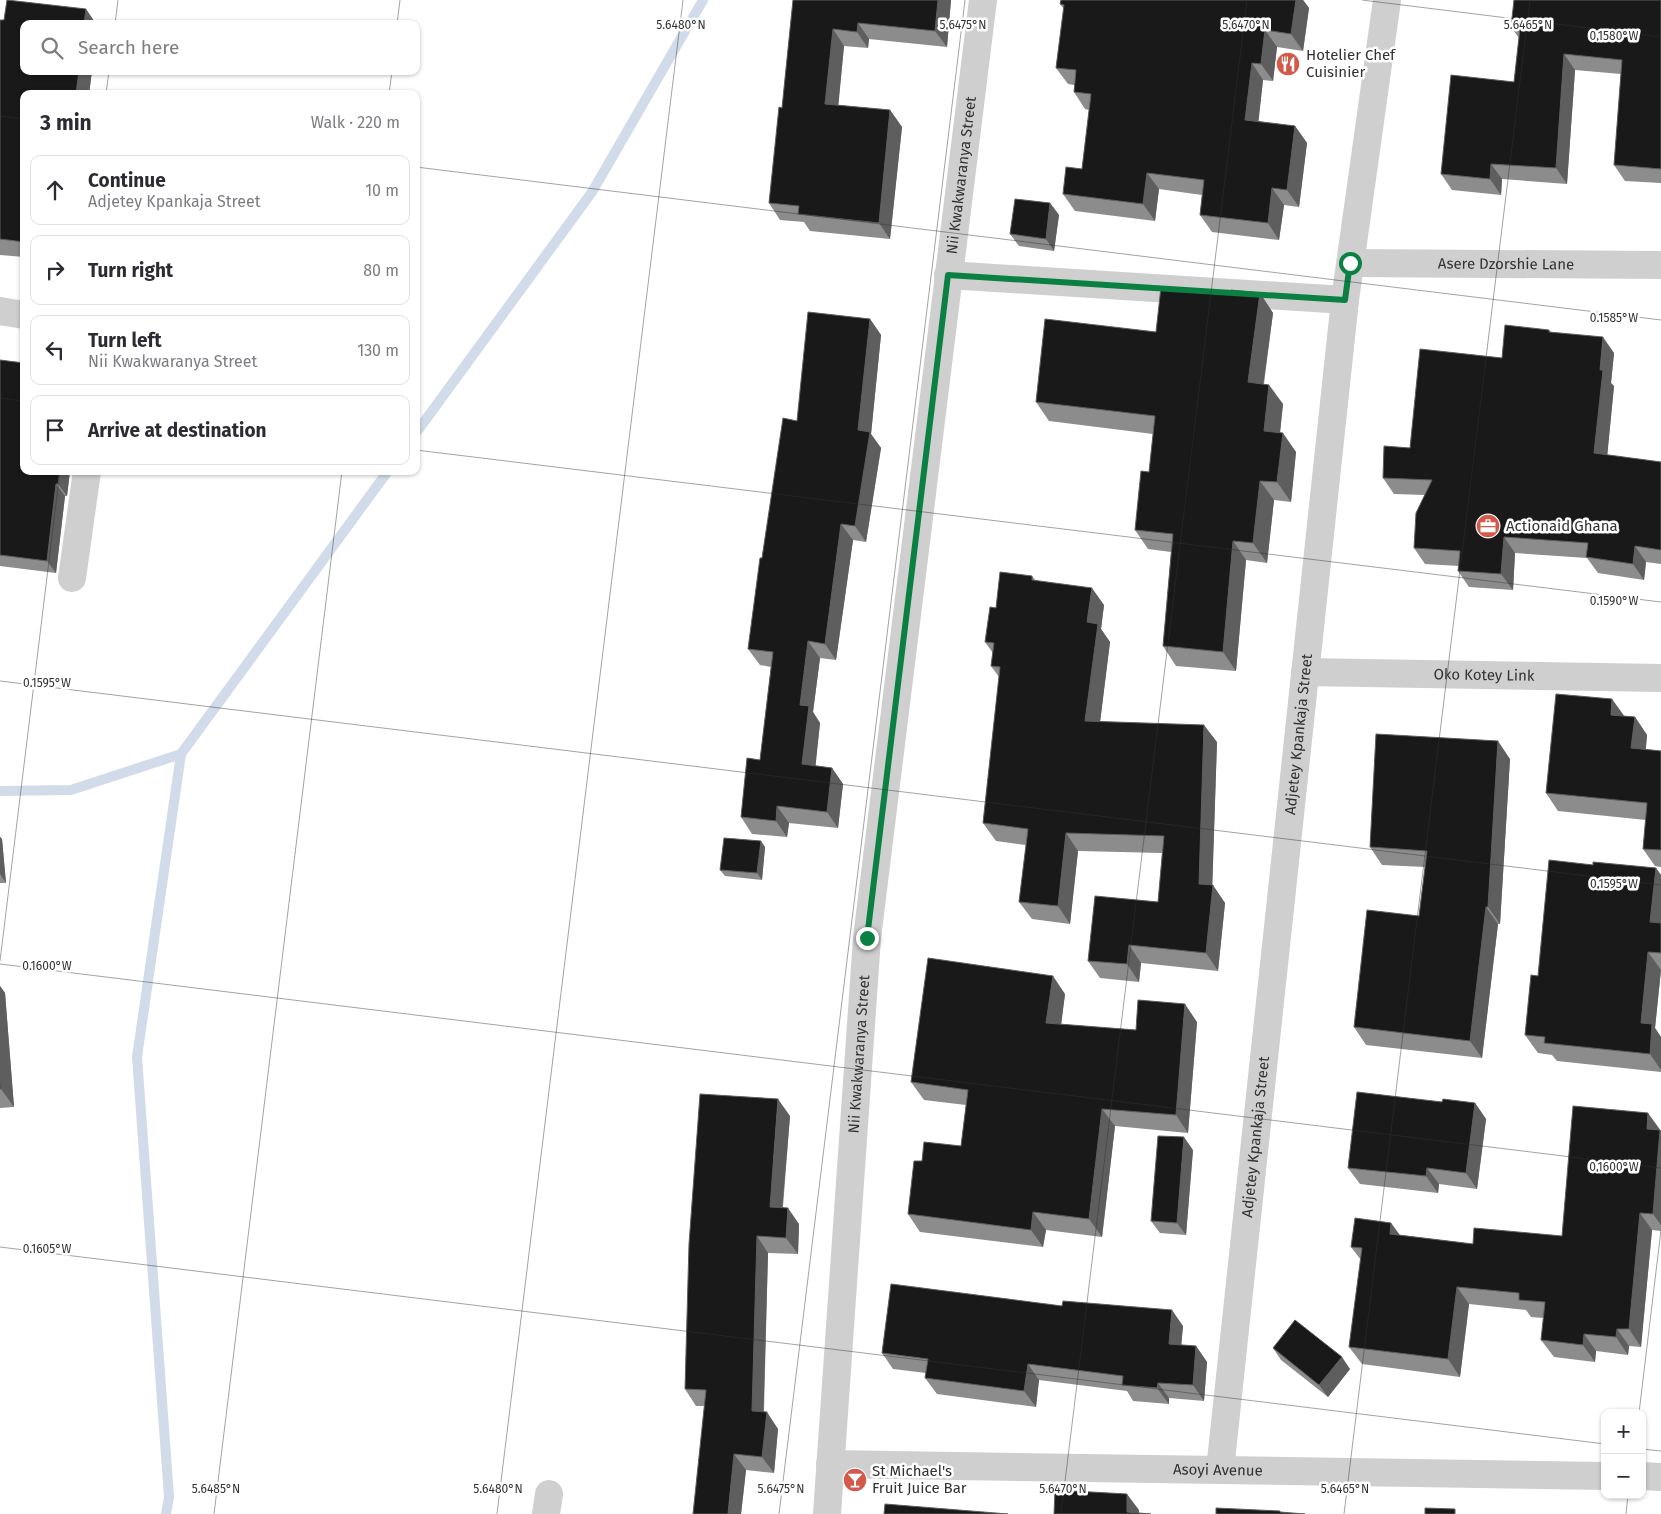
<!DOCTYPE html>
<meta charset="utf-8">
<style>
:root{--surface:#fff;--page:#f7f7f7;--text:#2b2b33;--muted:#7c7c81;--line:#e1e1e2}
body{margin:0;font-family:"Fira Sans",sans-serif;background:var(--page);color:var(--text)}
.controls{position:absolute;right:15px;bottom:15px;display:grid;overflow:hidden;border-radius:10px;box-shadow:0 1px 4px #0004}
.controls button{width:45px;height:45px;display:grid;place-items:center;padding:0;border:0;border-bottom:1px solid var(--line);background:var(--surface);color:var(--text);font:25px sans-serif}
.stop{position:absolute;width:15px;height:15px;margin:-11px;border:4px solid #0b8043;border-radius:50%;background:#fff}
.stop.end{background:#0b8043;border-color:#fff;box-shadow:0 1px 5px #0008}
.list{margin:0;padding:0;list-style:none}
h2{display:flex;justify-content:space-between;align-items:center;height:65px;margin:0;padding:0 20px;font-size:21px}
h2 small{font-size:16px;font-weight:400;color:var(--muted)}
.list li{display:grid;grid-template-columns:32px 1fr auto;gap:15px;align-items:center;box-sizing:border-box;height:70px;margin:0 10px 10px;padding:0 10px;border:1px solid var(--line);border-radius:10px}
.list b{display:block;font-size:19px;white-space:nowrap}
.list p{margin:0;font-size:16px;white-space:nowrap;color:var(--muted)}
.list em{font-size:16px;font-style:normal;color:var(--muted)}
.icon{flex:none;width:28px;height:28px;fill:none;stroke:currentColor;stroke-width:2;stroke-linecap:round;stroke-linejoin:round}
.map{position:relative;flex:none;width:1661px;height:1514px;overflow:hidden}
.search{position:absolute;background:var(--surface);box-shadow:0 1px 4px #0004;left:20px;top:20px;width:400px;height:55px;display:flex;align-items:center;gap:12px;box-sizing:border-box;padding:0 18px;border-radius:10px;color:var(--muted);font-size:19px}
.panel{position:absolute;background:var(--surface);box-shadow:0 1px 4px #0004;left:20px;top:90px;width:400px;height:385px;border-radius:10px}
.map>svg:first-child{display:block}
</style>
<div class="map">
<svg width="1661" height="1514" viewBox="0 0 1661 1514">
<rect width="100%" height="100%" fill="#fff"/>
<g fill="none" stroke-linecap="round" stroke-linejoin="round">
<g stroke="#d1dbea" stroke-width="10">
<path d="M416,433L592,192L703,0"/>
<path d="M0,791L71,790L181,754"/>
<path d="M166,1514L169,1497L137,1057L181,754L388,471"/>
</g>
<g stroke="#cfcfcf" stroke-width="28">
<path id="s1" d="M1351,263L1661,265"/>
<path d="M948,275L1345,300"/>
<path d="M0,311L24,315"/>
<path d="M72,578L87,471"/>
<path id="s2" d="M1305,672L1661,678"/>
<path id="s3" d="M830,1464L1605,1476"/>
<path id="s4" d="M1220,1470L1345,300L1387,0"/>
<path d="M1642,1476L1661,1477"/>
<path d="M546,1514L549,1494"/>
<path id="s5" d="M827,1514L867,938L983,0"/>
</g>
</g>
<g fill="#8c8c8c">
<path d="M793,0H951L947,47L869,39L868,48L844,46L838,105L890,110L902,127L890,239L810,231L804,222L780,220L769,203L782,108Z"/>
<path d="M1061,0H1303L1309,8L1303,51L1277,47L1273,81L1263,80L1258,121L1295,126L1307,143L1299,207L1284,205L1279,240L1212,232L1200,215L1202,195L1159,189L1155,221L1075,211L1063,194L1082,169L1089,110L1085,109L1074,92V85L1068,84L1056,68L1064,9L1060,4Z"/>
<path d="M1661,0V183L1625,181L1614,165L1621,74L1575,70L1567,184L1502,179L1501,195L1452,190L1441,174L1514,82L1519,38L1511,27Z"/>
<path d="M86,9L96,24H24V71H92L89,94H24V257L0,255V20H4Z"/>
<path d="M1050,203L1059,215L1054,251L1019,246L1010,234Z"/>
<path d="M1260,293L1273,313L1264,384L1283,404L1280,433L1296,452L1291,502L1274,500L1267,563L1246,560L1236,671L1176,666L1163,646L1171,552L1148,549L1135,530L1149,472L1153,434L1049,421L1036,402L1156,332L1230,294Z"/>
<path d="M870,319L881,335L871,434L881,448L866,542L853,540L836,660L820,658L813,712L820,723L815,766L832,768L843,784L838,828L789,823L787,837L752,834L741,817L760,760L771,667L760,665L748,649L797,421Z"/>
<path d="M1549,330L1551,332L1614,353L1611,383L1614,386L1607,455L1661,462V564L1646,562L1644,580L1598,573L1587,558L1515,553L1513,590L1469,587L1458,571L1459,566L1425,564L1414,548L1425,495L1394,494L1383,478L1410,448L1502,358Z"/>
<path d="M0,360L24,471H70L67,496H65L56,573L0,566Z"/>
<path d="M1032,576L1035,580L1104,605L1101,629L1110,642L1100,721L1217,742L1212,885L1225,903L1218,971L1141,963L1139,982L1100,978L1088,961L1158,902L1162,853L1078,851L1070,924L1032,919L1019,902L1026,845L996,841L983,823L999,677L991,666L993,653L985,642Z"/>
<path d="M1624,716L1635,717L1647,735L1646,749L1661,751V867L1655,866L1643,849L1646,820L1558,811L1546,793Z"/>
<path d="M1510,759L1500,924H1498L1482,1058L1366,1045L1354,1027L1419,916L1425,867L1382,865L1370,847Z"/>
<path d="M0,837L2,839L6,883H0Z"/>
<path d="M765,847L762,880L725,876L720,870Z"/>
<path d="M1593,865L1656,868L1661,875V970L1655,1028L1661,1037V1072L1557,1061L1552,1055L1538,1053L1525,1035Z"/>
<path d="M0,986L5,993L14,1107L0,1108Z"/>
<path d="M1065,994L1061,1025L1136,1030L1197,1022L1188,1133L1115,1126L1102,1237L1046,1230L1043,1247L920,1232L908,1214L961,1146L966,1105L924,1100L911,1082Z"/>
<path d="M1442,1102L1475,1103L1486,1119L1477,1189L1439,1184L1438,1193L1360,1184L1348,1168Z"/>
<path d="M790,1116L783,1207L799,1224L798,1254L768,1253L764,1412L778,1429L774,1473L746,1470L741,1514L704,1406H696L685,1389Z"/>
<path d="M1660,1130L1661,1131V1231L1652,1230L1641,1347L1629,1346L1628,1355L1596,1351L1595,1362L1554,1357L1541,1340L1544,1318L1531,1317L1526,1310L1469,1304L1460,1377L1362,1364L1349,1347L1361,1260L1351,1247L1391,1223L1400,1235L1473,1244L1562,1236Z"/>
<path d="M1193,1150L1186,1235L1160,1233L1151,1221Z"/>
<path d="M1183,1326L1181,1345L1196,1346L1207,1362L1204,1401L1169,1398V1404L1133,1401L1127,1391L1039,1380L1036,1407L937,1394L925,1378L926,1373L893,1369L882,1353Z"/>
<path d="M1273,1348L1350,1369L1328,1397L1281,1360Z"/>
</g>
<g fill="#5e5e5e">
<path d="M938,0H951L947,47L935,31Z"/>
<path d="M1296,0H1303L1309,8L1303,51L1291,34Z"/>
<path d="M86,9L96,24H84Z"/>
<path d="M858,23L869,39L868,48L857,32Z"/>
<path d="M833,29L844,46L837,120L825,104Z"/>
<path d="M1265,30L1277,47L1273,81L1261,64Z"/>
<path d="M1564,54L1575,70L1567,184L1556,168Z"/>
<path d="M1252,63L1263,80L1257,136L1245,120Z"/>
<path d="M79,71H92L89,94H76Z"/>
<path d="M890,110L902,127L890,239L879,223Z"/>
<path d="M1295,126L1307,143L1299,207L1287,190Z"/>
<path d="M1491,164L1502,179L1501,195L1490,179Z"/>
<path d="M1147,173L1159,189L1155,221L1143,204Z"/>
<path d="M1272,188L1284,205L1279,240L1268,223Z"/>
<path d="M1050,203L1059,215L1054,251L1046,239Z"/>
<path d="M1260,293L1273,313L1261,401L1248,382Z"/>
<path d="M870,319L881,335L871,434L881,448L866,542L855,526L858,430Z"/>
<path d="M1603,337L1614,353L1611,383L1614,386L1606,469L1594,453Z"/>
<path d="M1269,385L1283,404L1278,451L1264,431Z"/>
<path d="M1283,433L1296,452L1291,502L1277,482Z"/>
<path d="M60,471H70L67,496L58,484Z"/>
<path d="M1260,481L1274,500L1267,563L1253,543Z"/>
<path d="M56,484L65,496L56,573L47,561Z"/>
<path d="M841,524L853,540L836,660L825,644Z"/>
<path d="M1504,537L1515,553L1513,590L1501,574Z"/>
<path d="M1233,541L1246,560L1236,671L1223,652Z"/>
<path d="M1635,546L1646,562L1644,580L1633,564Z"/>
<path d="M1092,588L1104,605L1101,629L1110,642L1098,739L1085,721L1087,622Z"/>
<path d="M808,641L820,658L813,712L820,723L814,781L802,764L800,705Z"/>
<path d="M1612,699L1625,717L1611,715Z"/>
<path d="M1635,717L1647,735L1644,766L1631,748Z"/>
<path d="M1204,725L1217,742L1212,896L1213,885L1225,903L1218,971L1206,953L1199,884Z"/>
<path d="M1498,741L1510,759L1500,924L1488,907Z"/>
<path d="M832,768L843,784L838,828L827,812Z"/>
<path d="M777,806L789,823L787,837L776,821Z"/>
<path d="M1066,833L1078,851L1070,924L1058,906Z"/>
<path d="M0,837L2,839L6,883L0,874Z"/>
<path d="M761,841L765,847L762,880L757,873Z"/>
<path d="M1656,868L1661,875V937L1650,922Z"/>
<path d="M1486,907L1498,924L1482,1058L1470,1041Z"/>
<path d="M1129,945L1141,963L1139,982L1127,964Z"/>
<path d="M1648,952L1661,970L1655,1028L1661,1037V1070L1650,1054L1641,1023Z"/>
<path d="M1053,976L1065,994L1059,1041L1046,1023Z"/>
<path d="M0,986L5,993L14,1107L1,1089L0,1074Z"/>
<path d="M1185,1004L1197,1022L1188,1133L1176,1115Z"/>
<path d="M778,1099L790,1116L781,1223L770,1207Z"/>
<path d="M1475,1103L1486,1119L1477,1189L1466,1173Z"/>
<path d="M1102,1109L1115,1126L1102,1237L1089,1219Z"/>
<path d="M1648,1113L1661,1131V1225L1653,1214L1647,1129Z"/>
<path d="M1184,1137L1193,1150L1186,1235L1177,1223Z"/>
<path d="M1427,1168L1439,1184L1438,1193L1426,1176Z"/>
<path d="M788,1208L799,1224L798,1254L786,1238Z"/>
<path d="M1033,1212L1046,1230L1043,1247L1031,1230Z"/>
<path d="M1640,1213L1652,1230L1641,1347L1629,1329Z"/>
<path d="M1391,1223L1403,1240L1390,1234Z"/>
<path d="M757,1236L768,1253L763,1427L752,1411Z"/>
<path d="M1457,1287L1469,1304L1460,1377L1448,1359Z"/>
<path d="M1172,1310L1183,1326L1180,1360L1169,1344Z"/>
<path d="M1617,1329L1629,1346L1628,1355L1616,1337Z"/>
<path d="M1584,1334L1596,1351L1595,1362L1583,1345Z"/>
<path d="M1196,1346L1207,1362L1204,1401L1193,1385Z"/>
<path d="M1342,1357L1350,1369L1328,1397L1319,1385Z"/>
<path d="M1028,1364L1039,1380L1036,1407L1024,1391Z"/>
<path d="M1158,1383L1169,1398V1404L1157,1388Z"/>
<path d="M767,1412L778,1429L774,1473L762,1457Z"/>
<path d="M734,1454L746,1470L741,1514H728Z"/>
<path d="M1127,1494L1139,1510V1514L1127,1512Z"/>
</g>
<g fill="#191919" stroke="#5e5e5e">
<path d="M7,0L86,9L84,24H24V71H79L76,94H24V242L0,239V20H4Z"/>
<path d="M793,0H938L935,31L858,23L857,32L833,29L825,104L890,110L879,223L798,214L799,206L769,203L779,107L782,108Z"/>
<path d="M1061,0H1296L1291,34L1265,30L1261,64L1252,63L1245,120L1295,126L1287,190L1272,188L1268,223L1200,215L1204,180L1147,173L1143,204L1063,194L1066,167L1082,169L1091,94L1074,92L1076,70L1056,68L1064,5L1060,4Z"/>
<path d="M1514,0H1661V169L1614,165L1622,60L1564,54L1556,168L1491,164L1490,179L1441,174L1451,75L1514,82L1520,28L1511,27Z"/>
<path d="M1015,199L1050,203L1046,239L1010,234Z"/>
<path d="M1161,287L1230,294L1231,290L1260,293L1248,382L1269,385L1264,431L1283,433L1277,482L1260,481L1253,543L1233,541L1223,652L1163,646L1173,534L1135,530L1141,471L1149,472L1155,416L1036,402L1045,319L1156,332Z"/>
<path d="M808,312L870,319L858,430L870,432L855,526L841,524L825,644L808,641L800,705L809,706L802,764L832,768L827,812L777,806L776,821L741,817L747,758L760,760L773,652L748,649L760,558H762L783,418L797,421Z"/>
<path d="M1505,325L1549,330V332L1603,337L1600,370H1603L1594,453L1661,462V550L1635,546L1633,564L1586,557L1588,543L1504,537L1501,574L1458,571L1460,551L1414,548L1416,513L1432,480L1383,478L1384,446L1410,448L1420,349L1502,358Z"/>
<path d="M0,360L24,363V471H60L58,484H56L47,561L0,555Z"/>
<path d="M1000,572L1032,576V580L1092,588L1087,622L1098,624L1085,721L1204,725L1199,884L1213,885L1206,953L1129,945L1127,964L1088,961L1095,896L1158,902L1164,836L1066,833L1058,906L1019,902L1028,829L983,823L1000,667L991,666L994,643L985,642L990,607L996,608Z"/>
<path d="M1556,694L1612,699L1611,715L1635,717L1631,748L1661,751V850L1643,849L1647,803L1546,793Z"/>
<path d="M1376,734L1498,741L1488,907H1486L1470,1041L1354,1027L1367,910L1419,916L1427,851L1370,847Z"/>
<path d="M724,838L761,841L757,873L720,870Z"/>
<path d="M1549,860L1593,865V862L1656,868L1650,922L1661,923V953L1648,952L1641,1023L1652,1024L1650,1054L1544,1043L1545,1037L1525,1035L1531,975L1538,976Z"/>
<path d="M928,958L1053,976L1046,1023L1136,1030L1138,1000L1185,1004L1176,1115L1102,1109L1089,1219L1033,1212L1031,1230L908,1214L914,1161H922L924,1142L961,1146L968,1090L911,1082Z"/>
<path d="M0,1074L1,1089H0Z"/>
<path d="M1357,1092L1442,1102L1443,1099L1475,1103L1466,1173L1427,1168L1426,1176L1348,1168Z"/>
<path d="M700,1094L778,1099L770,1207L788,1208L786,1238L757,1236L752,1411L767,1412L762,1457L734,1454L728,1514H693L706,1390L685,1389L689,1244Z"/>
<path d="M1573,1106L1648,1113L1647,1129L1660,1130L1653,1214L1640,1213L1629,1329H1617L1616,1337L1584,1334L1583,1345L1541,1340L1545,1302L1519,1300V1293L1457,1287L1448,1359L1349,1347L1362,1248L1351,1247L1355,1218L1391,1223L1390,1234L1473,1244L1474,1228L1562,1236Z"/>
<path d="M1158,1136L1184,1137L1177,1223L1151,1221Z"/>
<path d="M891,1284L1062,1306L1063,1301L1172,1310L1169,1344L1196,1346L1193,1385L1158,1383L1157,1388L1122,1385L1123,1376L1028,1364L1024,1391L925,1378L928,1359L882,1353Z"/>
<path d="M1295,1320L1342,1357L1319,1385L1273,1348Z"/>
<path d="M1055,1490L1127,1494V1512L1151,1514H1054Z"/>
<path d="M885,1504L1008,1514H884Z"/>
<path d="M1216,1508L1280,1511V1512L1305,1514H1216Z"/>
<path d="M1425,1508L1455,1509V1514H1425Z"/>
</g>
<g fill="none" stroke-linecap="round" stroke-linejoin="round">
<path stroke="#0b8043" stroke-width="6" d="M867,938L948,275L1345,300L1350,263"/>
</g>
<path fill="none" stroke="#323232" stroke-width="1" stroke-opacity="0.45" d="M1362,0L1661,37M115,24L118,0M397,24L400,0M106,94L109,71M389,94L392,71M0,116L24,119M416,167L1661,320M0,398L24,401M416,450L1661,602M0,681L1661,885M0,961L60,471M0,964L1661,1168M0,1247L1605,1444M1639,1413L1661,1230M1642,1449L1661,1451M214,1514L342,471M497,1514L683,0M779,1514L965,0M1061,1514L1247,0M1344,1514L1530,0M1626,1514L1628,1495"/>
<defs>
<g id="restaurant-disc" transform="scale(1.25)"><circle r="9.5" fill="#d35a4a" stroke="#fff"/><path d="M-5-6h1v4h1v-4h1v4h1v-4h1v5L-1.5 .5V6h-2V.5L-5-1ZM5-6V6H3V1.5H1.5Q1.5-4 5-6Z" fill="#fff"/></g>
<g id="office-disc" transform="scale(1.25)"><circle r="9.5" fill="#d35a4a" stroke="#fff"/><path d="M-6-3h4V-5.5h4V-3h4V5H-6ZM-1-4.5V-3h2v-1.5ZM-6 0V1H6V0Z" fill="#fff"/></g>
<g id="bar-disc" transform="scale(1.25)"><circle r="9.5" fill="#d35a4a" stroke="#fff"/><path d="M-6-5H6L.8 .8V4.5H3.5V6h-7V4.5H-.8V.8Z" fill="#fff"/></g>
</defs>
<g fill-rule="evenodd">
<use href="#restaurant-disc" x="1288" y="64"/>
<use href="#office-disc" x="1488" y="526"/>
<use href="#bar-disc" x="855" y="1480"/>
</g>
<g text-anchor="middle" dominant-baseline="central" stroke-width="5" stroke-linejoin="round" paint-order="stroke">
<g font-size="15" fill="#323232" stroke="#fff" text-anchor="start">
<text x="1306" y="55">Hotelier Chef<tspan x="1306" dy="17">Cuisinier</tspan></text>
<text x="1506" y="526">Actionaid Ghana</text>
<text x="872" y="1471">St Michael's<tspan x="872" dy="17">Fruit Juice Bar</tspan></text>
</g>
<g font-size="15" fill="#323232" stroke="#fff">
<text stroke="none"><textPath href="#s5" startOffset="1346">Nii Kwakwaranya Street</textPath></text>
<text stroke="none"><textPath href="#s1" startOffset="155">Asere Dzorshie Lane</textPath></text>
<text stroke="none"><textPath href="#s2" startOffset="179">Oko Kotey Link</textPath></text>
<text stroke="none"><textPath href="#s4" startOffset="740">Adjetey Kpankaja Street</textPath></text>
<text stroke="none"><textPath href="#s5" startOffset="461">Nii Kwakwaranya Street</textPath></text>
<text stroke="none"><textPath href="#s4" startOffset="335">Adjetey Kpankaja Street</textPath></text>
<text stroke="none"><textPath href="#s3" startOffset="388">Asoyi Avenue</textPath></text>
</g>
</g>
<g font-size="12" text-anchor="middle" fill="#323232" stroke="#fff" stroke-width="5" stroke-linejoin="round" paint-order="stroke">
<text x="681" y="29">5.6480°N</text>
<text x="963" y="29">5.6475°N</text>
<text x="1246" y="29">5.6470°N</text>
<text x="1528" y="29">5.6465°N</text>
<text x="1614" y="40">0.1580°W</text>
<text x="1614" y="322">0.1585°W</text>
<text x="1614" y="605">0.1590°W</text>
<text x="47" y="687">0.1595°W</text>
<text x="1614" y="888">0.1595°W</text>
<text x="47" y="970">0.1600°W</text>
<text x="1614" y="1171">0.1600°W</text>
<text x="47" y="1253">0.1605°W</text>
<text x="216" y="1493">5.6485°N</text>
<text x="498" y="1493">5.6480°N</text>
<text x="781" y="1493">5.6475°N</text>
<text x="1063" y="1493">5.6470°N</text>
<text x="1345" y="1493">5.6465°N</text>
</g>
</svg>
<div class="controls">
<button>+</button>
<button>−</button>
</div>
<div class="stop" style="left:1350px;top:263px"></div>
<div class="stop end" style="left:867px;top:938px"></div>
<div class="search"><svg class="icon" aria-label="search" viewBox="0 0 24 24"><circle cx="10" cy="10" r="6"/><path d="M15 15l6 6"/></svg>Search here</div>
<section class="panel">
<h2>3 min<small>Walk · 220 m</small></h2>
<ul class="list">
<li><svg class="icon" aria-label="ahead" viewBox="0 0 24 24"><path d="M12 20V5M6 11l6-6 6 6"/></svg><div><b>Continue</b><p>Adjetey Kpankaja Street</p></div><em>10 m</em></li>
<li><svg class="icon" aria-label="right" viewBox="0 0 24 24"><path d="M7 20v-9h11M14 6l5 5-5 5"/></svg><div><b>Turn right</b></div><em>80 m</em></li>
<li><svg class="icon" aria-label="left" viewBox="0 0 24 24"><path d="M17 20v-9H6M10 6l-5 5 5 5"/></svg><div><b>Turn left</b><p>Nii Kwakwaranya Street</p></div><em>130 m</em></li>
<li><svg class="icon" aria-label="arrive" viewBox="0 0 24 24"><path d="M6 21V4h12l-3 4 3 4H6"/></svg><div><b>Arrive at destination</b></div></li>
</ul>
</section>
</div>
